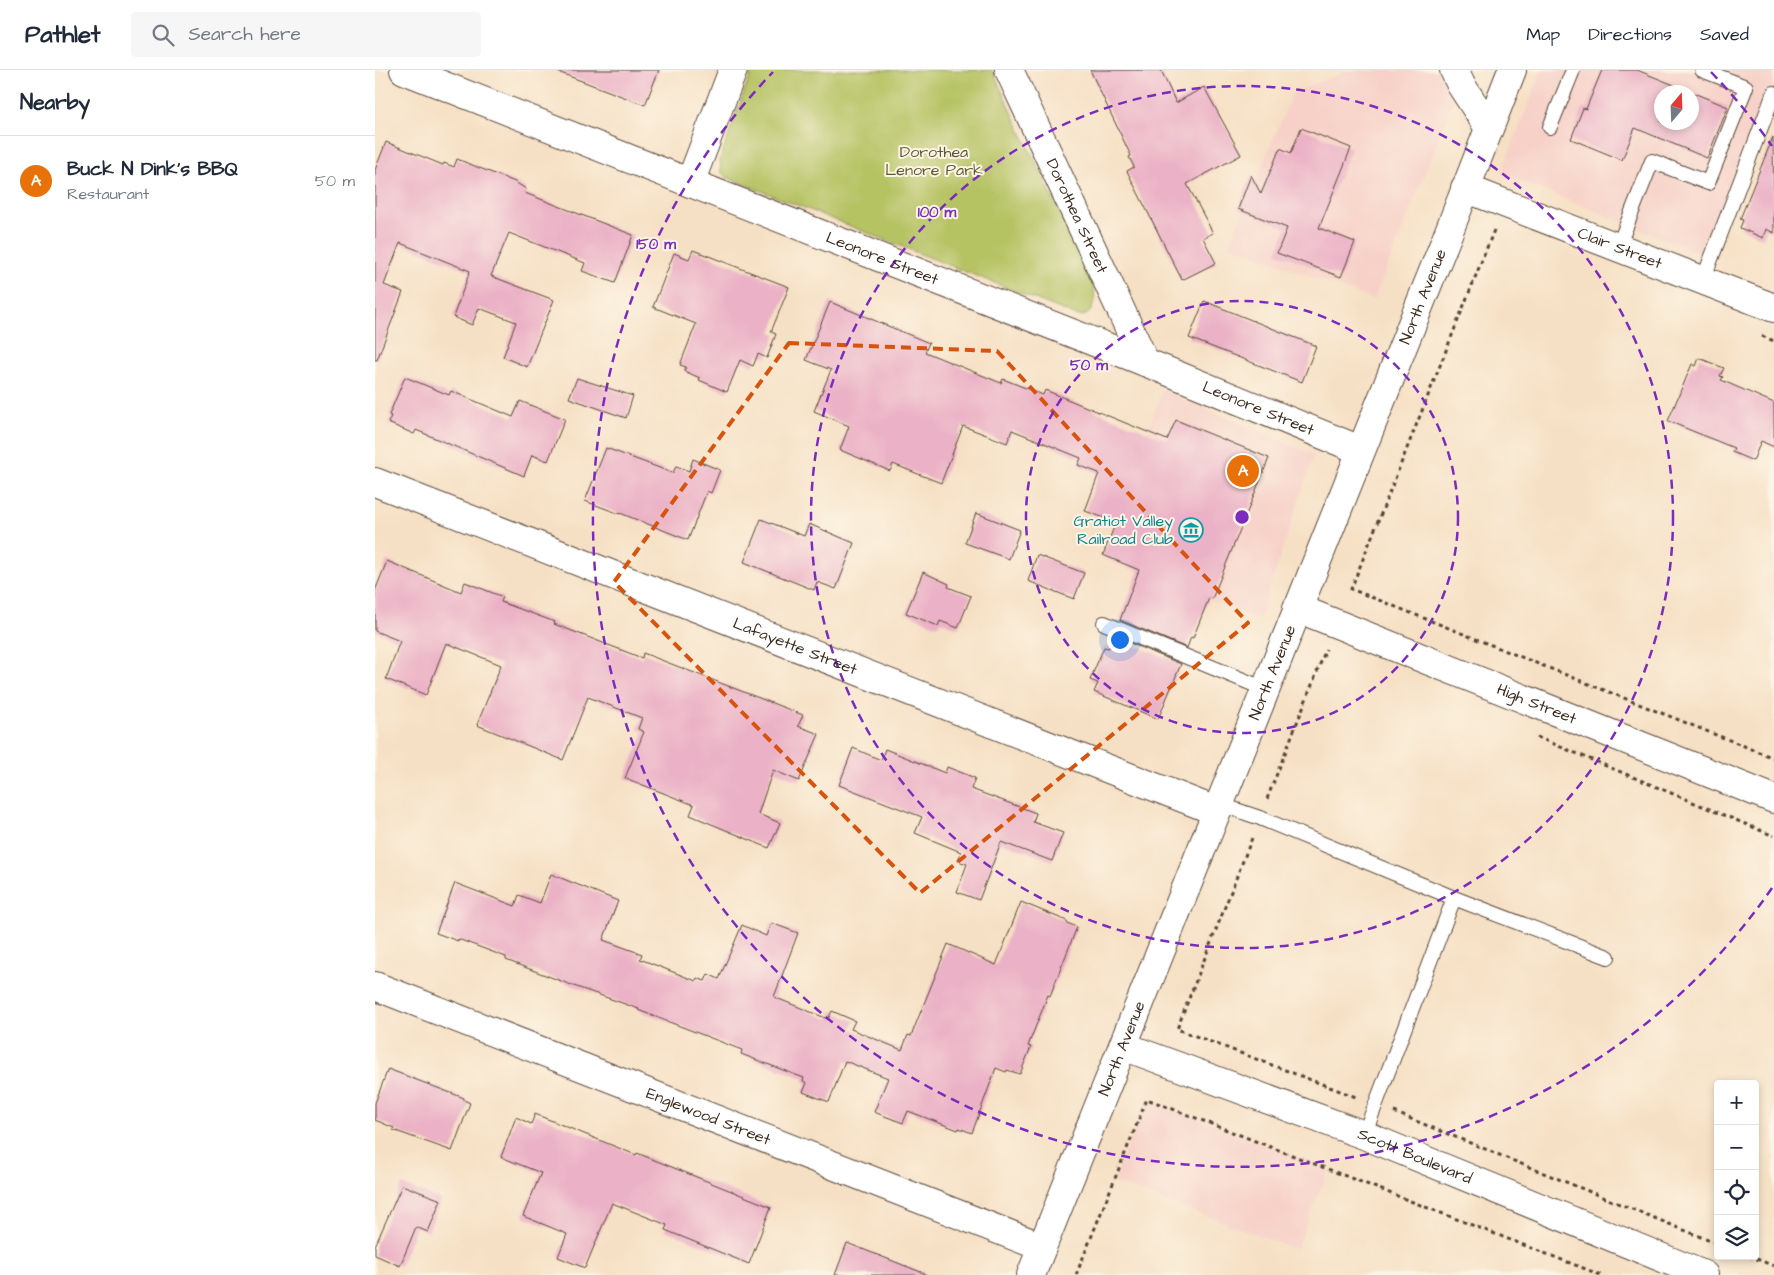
<!DOCTYPE html>
<meta charset="utf-8">
<style>
:root{--surface:#fff;--page:#f6f6f7;--text:#1f2937;--muted:#747a83;--line:#e0e1e3;--accent:#d1495b}
body{margin:0;font-family:"Architects Daughter",sans-serif;background:var(--page);color:var(--text)}
.controls{position:absolute;right:15px;bottom:15px;display:grid;overflow:hidden;border-radius:5px;box-shadow:0 2px 8px #0003}
.controls button{width:45px;height:45px;display:grid;place-items:center;padding:0;border:0;border-bottom:1px solid var(--line);background:var(--surface);color:var(--text);font:25px sans-serif}
.compass{position:absolute;left:1279px;top:15px;width:45px;height:45px;border-radius:50%;background:var(--surface);box-shadow:0 2px 8px #0003;rotate:19deg}
.you{position:absolute;left:744px;top:569px;width:18px;height:18px;margin:-12px;border:4px solid #fff;border-radius:50%;background:#1a73e8;box-shadow:0 0 0 8px #1a73e833}
.badge{display:grid;place-items:center;width:32px;height:32px;border-radius:50%;background:var(--accent);color:#fff;font-size:16px;font-weight:700}
.pin{position:absolute;translate:-50% -50%;border:2px solid #fff;box-shadow:0 1px 5px #0006}
.list{margin:0;padding:0;list-style:none}
h2{display:flex;justify-content:space-between;align-items:center;height:65px;margin:0;padding:0 20px;font-size:21px}
h2 small{font-size:16px;font-weight:400;color:var(--muted)}
.list li{display:grid;grid-template-columns:32px 1fr auto;gap:15px;align-items:center;box-sizing:border-box;height:90px;padding:0 20px;border-top:1px solid var(--line)}
.list b{display:block;font-size:19px;white-space:nowrap}
.list p{margin:0;font-size:16px;white-space:nowrap;color:var(--muted)}
.list em{font-size:16px;font-style:normal;color:var(--muted)}
.icon{flex:none;width:28px;height:28px;fill:none;stroke:currentColor;stroke-width:2;stroke-linecap:round;stroke-linejoin:round}
.map{position:relative;flex:none;width:1399px;height:1205px;overflow:hidden}
header{display:flex;align-items:center;gap:30px;box-sizing:border-box;height:70px;padding:0 25px;background:var(--surface);border-bottom:1px solid var(--line)}
header strong{font-size:24px}
nav{display:flex;gap:28px;margin-inline-start:auto;font-size:18px}
.search{width:350px;height:45px;background:var(--page);display:flex;align-items:center;gap:12px;box-sizing:border-box;padding:0 18px;border-radius:5px;color:var(--muted);font-size:19px}
main{display:flex}
aside{flex:1;background:var(--surface)}
.map>svg:first-child{display:block}
</style>
<header>
<strong>Pathlet</strong>
<div class="search"><svg class="icon" aria-label="search" viewBox="0 0 24 24"><circle cx="10" cy="10" r="6"/><path d="M15 15l6 6"/></svg>Search here</div>
<nav><a>Map</a><a>Directions</a><a>Saved</a></nav>
</header>
<main>
<aside>
<h2>Nearby<small></small></h2>
<ul class="list">
<li><span class="badge" style="background:#e8710a">A</span><div><b>Buck N Dink's BBQ</b><p>Restaurant</p></div><em>50 m</em></li>
</ul>
</aside>
<div class="map">
<svg width="1399" height="1205" viewBox="0 0 1399 1205">
<rect width="100%" height="100%" fill="#fcf5e5"/>
<filter id="ink" filterUnits="userSpaceOnUse"><feTurbulence type="fractalNoise" baseFrequency=".02" numOctaves="2"/><feDisplacementMap in="SourceGraphic" scale="10" xChannelSelector="R" yChannelSelector="G"/><feConvolveMatrix kernelMatrix="1 2 1 2 8 2 1 2 1" color-interpolation-filters="sRGB"/></filter>
<filter id="wash" filterUnits="userSpaceOnUse"><feTurbulence type="fractalNoise" baseFrequency=".0096" numOctaves="4" result="noise"/><feDisplacementMap in="SourceGraphic" scale="20" xChannelSelector="R" yChannelSelector="G"/><feGaussianBlur stdDeviation="1.12" result="paint"/><feColorMatrix in="noise" values="0 0 0 0 0 0 0 0 0 0 0 0 0 0 0 0 0 1.4 0 .05"/><feComposite in="paint" operator="in"/></filter>
<g filter="url(#wash)">
<rect width="100%" height="100%" fill="#f6e0c5"/>
<g fill="#f7d1c8" fill-rule="evenodd">
<path d="M973,0H1091L999,230L854,175L917,24Z"/>
<path d="M1167,0H1399V13L1329,185L1126,103ZM1286,22H1316V52H1286Z"/>
<path d="M787,320L939,385L884,550L728,489Z"/>
<path d="M772,1029L954,1099L921,1179L738,1112Z"/>
</g>
<path fill="#b6c364" stroke="#787641" d="M377,0H617L719,215C720,225 721,245 706,246C701,246 695,243 690,241L351,107L346,102L345,89Z"/>
<g id="blocks">
<g fill="#ebb1c6" fill-rule="evenodd">
<path d="M184,0H284L270,35L183,2Z"/>
<path d="M715,0H786L801,33L829,17L866,85L812,114L838,163L828,168L841,193L807,210L752,101L759,97L754,87L756,86Z"/>
<path d="M1227,0H1262L1353,37L1332,88L1260,58L1247,90L1196,69L1208,38L1211,39ZM1286,22H1316V52H1286Z"/>
<path d="M926,58L976,78L944,158L980,172L966,207L902,183L912,158L863,139L876,105L886,124L905,78L916,83Z"/>
<path d="M1398,67L1399,163L1391,159L1388,168L1365,158L1368,150L1365,149Z"/>
<path d="M11,72L68,95L69,93L79,97L82,89L140,112L151,119L150,123L258,165L240,213L207,201L210,193L134,163L116,206L179,230L152,297L128,287L141,252L104,238L97,255L78,247L95,201L25,173L9,215L28,222L2,290H0V100Z"/>
<path d="M318,180L414,217L396,262L401,264L392,288L383,284L378,296L365,290L352,322L324,310L325,308L309,301L311,297L305,295L321,254L278,237L299,183L314,189Z"/>
<path d="M829,231L941,276L927,312L814,268Z"/>
<path d="M455,232L554,273L550,282L626,313L628,309L668,325L670,320L792,370L801,350L894,388L837,529L834,528L818,568L816,567L812,578L745,550L764,500L728,485L741,452L710,441L724,403L703,395L706,388L637,360L632,373L588,356L566,413L518,394L515,401L465,380L474,356L439,341L456,300L431,290Z"/>
<path d="M1324,288L1349,298L1345,306L1348,307L1346,310L1399,333V377L1386,371L1378,391L1357,382L1359,378L1293,351L1317,294L1321,296Z"/>
<path d="M30,307L74,325L76,321L138,347L145,331L190,349L173,391L157,385L149,406L41,360L39,364L13,353L16,346L14,345Z"/>
<path d="M202,308L258,326L251,348L194,328Z"/>
<path d="M231,378L298,403L301,396L314,401L318,389L345,400L336,423L332,421L313,470L245,443V444L210,431Z"/>
<path d="M601,443L645,460L634,489L590,473Z"/>
<path d="M386,449L429,466L434,454L479,473L461,519L442,512L439,520L369,492Z"/>
<path d="M662,485L709,503L699,529L653,511Z"/>
<path d="M12,491L86,522L90,512L128,527L126,532L180,552L179,554L267,588L268,583L428,645L423,656L444,664L424,711L398,700L383,744L405,753L394,778L315,745L319,735L250,708L269,662L263,659L267,648L213,627L188,690L102,655L126,595L71,573L51,625L11,609L25,571L0,561V521Z"/>
<path d="M548,502L574,514L573,517L596,526L583,558L565,551L563,556L531,543Z"/>
<path d="M738,566L806,594L783,649L719,622L723,613L715,610L729,577L734,578Z"/>
<path d="M478,678L506,690L510,679L570,703L572,697L600,708L596,719L661,743L658,752L688,763L677,791L626,772L604,830L582,822L592,794L583,791L586,782L540,763L547,747L464,715Z"/>
<path d="M176,804L243,831L228,870L267,884L265,889L321,911L322,908L330,911L333,904L344,909L367,855L391,866L396,853L423,863L399,927L453,949L457,941L480,951L476,959L527,980L533,965L536,966L573,874L621,895L646,832L692,851V853L702,857L675,926L673,925L653,976L656,977L645,1004L632,1000L631,1002L621,998L597,1063L584,1058L583,1060L533,1041L528,1053L499,1042L513,1008L470,991L454,1032L428,1022L432,1013L428,1011L429,1008L366,984L367,980L263,940L264,939L199,916L131,890V887L83,869V871L61,863L80,813L140,836L144,825L165,833Z"/>
<path d="M13,999L89,1028V1030L95,1033L77,1081L18,1060L19,1058L0,1050V1033Z"/>
<path d="M160,1044L261,1085L262,1083L396,1137L374,1194L290,1160L292,1155L237,1133L210,1198L183,1187L192,1164L148,1146L166,1103L126,1087L141,1047L156,1054Z"/>
<path d="M27,1115L66,1130L53,1162L41,1157L25,1196L0,1185V1176Z"/>
<path d="M472,1173L551,1204V1205H460Z"/>
</g>
</g>
</g>
<g filter="url(#ink)">
<use href="#blocks" fill-opacity="0" stroke="#574537" stroke-width="1"/>
<g fill="none" stroke-linecap="round" stroke-linejoin="round">
<g stroke="#574537" stroke-width="16">
<g id="lane">
<path d="M1175,57L1198,0"/>
<path d="M1243,177L1277,91L1333,113L1371,17L1327,0"/>
<path d="M1328,210L1399,23"/>
<path d="M729,553L890,619"/>
<path d="M844,734L885,748L1079,828L1233,887"/>
<path d="M989,1065L1079,828"/>
</g>
</g>
<g stroke="#574537" stroke-width="30">
<g id="street">
<path id="s1" d="M29,0L770,292L985,380"/>
<path id="s2" d="M634,0L770,292"/>
<path d="M1079,0L1086,15L1114,58"/>
<path d="M315,113L358,0"/>
<path id="s3" d="M1090,118L1399,238"/>
<path id="s4" d="M0,412L841,741"/>
<path id="s5" d="M922,538L1399,729"/>
<path id="s6" d="M0,916L667,1177"/>
<path id="s7" d="M748,976L989,1065L1329,1205"/>
</g>
</g>
<g stroke="#574537" stroke-width="30">
<g id="secondary">
<path id="s8" d="M656,1205L1071,169L1137,0"/>
</g>
</g>
<g stroke="#574537" stroke-width="3" stroke-dasharray="4 4" stroke-linecap="butt">
<path d="M1119,160L976,519L1399,688"/>
<path d="M1387,266L1399,271"/>
<path d="M1162,667L1399,766"/>
<path d="M892,729L951,579"/>
<path d="M877,768L802,959L981,1027"/>
<path d="M1019,1042L1343,1174"/>
<path d="M1374,1186L1399,1196"/>
<path d="M701,1205L772,1029L1226,1205"/>
</g>
<use href="#lane" stroke="#fff" stroke-width="14"/>
<use href="#street" stroke="#fff" stroke-width="28"/>
<use href="#secondary" stroke="#fff" stroke-width="28"/>
</g>
</g>
<path fill="none" stroke="#d7540e" stroke-width="4" stroke-dasharray="10 6" stroke-linejoin="round" d="M414,273L622,281L873,553L545,823L239,512Z"/>
<g fill="none" stroke="#7b2cbf" stroke-width="2.5" stroke-dasharray="9 6">
<circle cx="867" cy="447" r="216"/>
<circle cx="867" cy="447" r="431"/>
<path d="M1397 818A647 647 0 1 1 398 2M1336 2A647 647 0 0 1 1397 76"/>
</g>
<defs>
<g id="museum-ring" transform="scale(1.25)"><circle r="9.5" fill="#fcf5e5" stroke="#0f9aa8" stroke-width="1.5"/><path d="M0-6L6-3V-2H-6V-3ZM-5-1h2V3h-2ZM-1-1h2V3h-2ZM3-1h2V3H3ZM-6 4H6V6H-6Z" fill="#0f9aa8"/></g>
</defs>
<g fill-rule="evenodd">
<use href="#museum-ring" x="816" y="460"/>
</g>
<g text-anchor="middle" dominant-baseline="central" stroke-width="4" stroke-linejoin="round" paint-order="stroke">
<g font-size="16" fill="#605833" stroke="#fcf5e5">
<text x="559" y="82">Dorothea<tspan x="559" dy="18">Lenore Park</tspan></text>
</g>
<g font-size="16" fill="#3b2a1e" stroke="#fcf5e5">
<text stroke="none"><textPath href="#s2" startOffset="161">Dorothea Street</textPath></text>
<text stroke="none"><textPath href="#s3" startOffset="166">Clair Street</textPath></text>
<text stroke="none"><textPath href="#s1" startOffset="514">Leonore Street</textPath></text>
<text stroke="none"><textPath href="#s8" startOffset="1054">North Avenue</textPath></text>
<text stroke="none"><textPath href="#s1" startOffset="919">Leonore Street</textPath></text>
<text stroke="none"><textPath href="#s4" startOffset="451">Lafayette Street</textPath></text>
<text stroke="none"><textPath href="#s8" startOffset="649">North Avenue</textPath></text>
<text stroke="none"><textPath href="#s5" startOffset="258">High Street</textPath></text>
<text stroke="none"><textPath href="#s8" startOffset="244">North Avenue</textPath></text>
<text stroke="none"><textPath href="#s6" startOffset="358">Englewood Street</textPath></text>
<text stroke="none"><textPath href="#s7" startOffset="312">Scott Boulevard</textPath></text>
</g>
<g font-size="16" fill="#0d838f" stroke="#fcf5e5" text-anchor="end">
<text x="798" y="451">Gratiot Valley<tspan x="798" dy="18">Railroad Club</tspan></text>
</g>
</g>
<circle cx="867" cy="447" r="8" fill="#7b2cbf" stroke="#fcf5e5" stroke-width="2.5"/>
<g font-size="15" text-anchor="middle" font-weight="bold" fill="#7b2cbf" stroke="#fcf5e5" stroke-width="4" stroke-linejoin="round" paint-order="stroke">
<text x="562" y="147">100 m</text>
<text x="281" y="179">150 m</text>
<text x="714" y="300">50 m</text>
</g>
</svg>
<div class="controls">
<button>+</button>
<button>−</button>
<button><svg class="icon" aria-label="locate" viewBox="0 0 24 24"><circle cx="12" cy="12" r="6"/><path d="M12 2v4M12 18v4M2 12h4M18 12h4"/></svg></button>
<button><svg class="icon" aria-label="layers" viewBox="0 0 24 24"><path d="M12 4l9 5-9 5-9-5zM3 14l9 5 9-5"/></svg></button>
</div>
<svg class="compass" viewBox="-18 -18 36 36"><path d="M0-13l5 13h-10z" fill="#e53935"/><path d="M0 13l5-13h-10z" fill="#747a83"/></svg>
<div class="you"></div>
<div class="pin badge" style="left:868px;top:401px;background:#e8710a">A</div>
</div>
</main>
